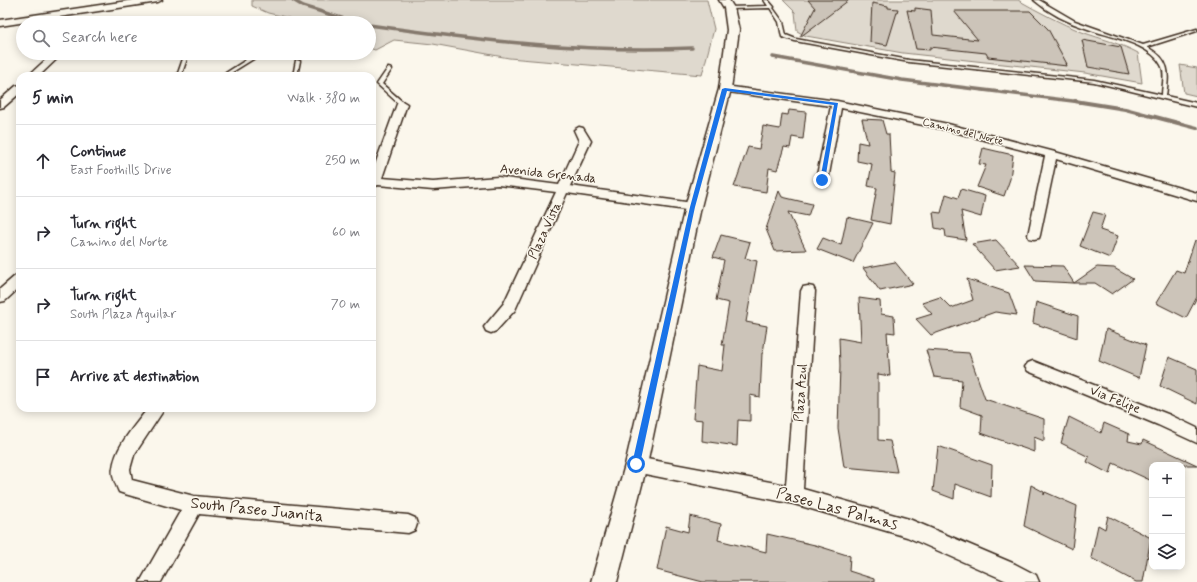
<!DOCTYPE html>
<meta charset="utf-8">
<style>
:root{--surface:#fff;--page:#f2f2f3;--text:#2b2b33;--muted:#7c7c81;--line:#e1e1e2}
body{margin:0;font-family:Mynerve,sans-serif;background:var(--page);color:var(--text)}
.controls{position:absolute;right:12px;bottom:12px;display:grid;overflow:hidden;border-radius:8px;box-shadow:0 2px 10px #0003}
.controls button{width:36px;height:36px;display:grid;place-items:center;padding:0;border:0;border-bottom:1px solid var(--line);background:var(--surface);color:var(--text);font:20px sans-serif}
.stop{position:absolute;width:12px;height:12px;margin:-9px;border:3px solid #1a73e8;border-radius:50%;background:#fff}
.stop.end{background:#1a73e8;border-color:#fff;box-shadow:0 1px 4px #0008}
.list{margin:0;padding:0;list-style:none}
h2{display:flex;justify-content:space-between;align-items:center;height:52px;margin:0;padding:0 16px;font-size:17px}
h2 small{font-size:13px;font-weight:400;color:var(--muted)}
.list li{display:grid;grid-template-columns:26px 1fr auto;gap:12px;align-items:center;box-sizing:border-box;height:72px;padding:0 16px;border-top:1px solid var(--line)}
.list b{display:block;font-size:15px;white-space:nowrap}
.list p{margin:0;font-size:13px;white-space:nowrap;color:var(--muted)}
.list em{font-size:13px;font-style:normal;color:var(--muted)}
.icon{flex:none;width:22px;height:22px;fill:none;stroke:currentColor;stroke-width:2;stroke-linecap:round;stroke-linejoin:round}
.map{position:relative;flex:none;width:1197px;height:582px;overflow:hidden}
.search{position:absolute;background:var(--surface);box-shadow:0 2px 10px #0003;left:16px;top:16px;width:360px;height:44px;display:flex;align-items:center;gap:10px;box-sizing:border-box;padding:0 14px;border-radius:22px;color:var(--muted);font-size:15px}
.panel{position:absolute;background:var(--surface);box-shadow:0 2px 10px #0003;left:16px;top:72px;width:360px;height:340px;border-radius:12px}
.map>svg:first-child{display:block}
</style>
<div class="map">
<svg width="1197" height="582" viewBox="0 0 1197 582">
<rect width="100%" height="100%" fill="#fbf7ec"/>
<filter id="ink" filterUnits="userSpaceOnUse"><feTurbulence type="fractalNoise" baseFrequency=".025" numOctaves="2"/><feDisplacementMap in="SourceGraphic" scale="8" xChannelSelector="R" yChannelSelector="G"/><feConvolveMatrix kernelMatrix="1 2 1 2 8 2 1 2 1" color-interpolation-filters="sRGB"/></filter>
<g filter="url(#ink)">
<g fill="#dfd9ce" stroke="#8d8276">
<path d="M252,0H707L714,29L702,75L509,58L433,44L394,40L375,50L369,48V23H300L289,18L268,13L252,6Z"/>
<path d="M783,0H1018C1039,12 1060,23 1082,32C1101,39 1120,43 1138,53L1142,83L1085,73L903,53L806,36L797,31L795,12Z"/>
<path d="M1180,65L1197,68V96L1184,93Z"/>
</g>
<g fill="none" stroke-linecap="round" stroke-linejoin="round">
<g stroke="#85796d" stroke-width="3.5">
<path d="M293,0L303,6L357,23"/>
<path d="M369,25C476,40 584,53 692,48"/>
<path d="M773,57L902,80L1081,102"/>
</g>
<path stroke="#85796d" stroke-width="4" d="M1075,101L1125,109L1197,128"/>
</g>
<g fill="#ccc4b9" stroke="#3b2a1e">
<path d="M808,0H849L800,37L815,8Z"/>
<path d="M872,3L888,6V8L898,9L887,45L870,42Z"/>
<path d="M915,8L931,10L933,35L978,40L954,11H1030L1048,29L1067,64L1066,63L1067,66L988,57L986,53L930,47V50L916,49L907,10L915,11Z"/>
<path d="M1082,40L1121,47L1129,74L1088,67Z"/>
<path d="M789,110L806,112L803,139L792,137L790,148L784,147L777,170L769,168L766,192L734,187L748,147L759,149L763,126L780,129L782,114L788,115Z"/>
<path d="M862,119L882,120L886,134H889L891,172L895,173L890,224L871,220L877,188L868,186L872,164L857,161L858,142L868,144Z"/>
<path d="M983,148L1013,155L1010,179L1004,196L977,187L986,165L979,164Z"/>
<path d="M961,189L985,196L981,217L961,211L966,240L946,237L945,230L935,228L933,212L941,213L946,194L958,198Z"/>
<path d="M779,191L782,197L812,204L808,216L788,212L806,250L775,251L766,229Z"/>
<path d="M1093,212L1105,215L1100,230L1118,236L1110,258L1080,246Z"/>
<path d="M847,217L873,223L853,263L817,249L823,238L841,245Z"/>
<path d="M721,235L750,242L745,258L757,261L746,322L767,326L763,353H762L760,397L750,395V421L738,420L737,446L702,441L703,420L693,419L697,366L722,371L725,345H722L729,303L716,300L724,260L713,257Z"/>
<path d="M996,240L1020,266L995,270L972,244Z"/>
<path d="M1195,240L1197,241V297L1186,318L1156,303L1176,270L1184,273Z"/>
<path d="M895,262L913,284L880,291L863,268Z"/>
<path d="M1025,265L1063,266L1074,283L1035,281Z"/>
<path d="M1097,267L1114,268L1133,279L1112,294L1095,283H1074Z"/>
<path d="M967,279L1009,293L1017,315L995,312L931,335L916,319L932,314L922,303L940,297L951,308L973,300Z"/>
<path d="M859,298L880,301L881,314L894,316L895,333L887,332L890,376L878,374V440L890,441L897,472L844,467L838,428L840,366L839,338L861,342Z"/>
<path d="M1036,302L1078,316L1077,338L1033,323Z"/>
<path d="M1106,329L1146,345L1139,378L1099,361Z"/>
<path d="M926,350L969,353L985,399L1044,419V441L1034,437V452L981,433L982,415L960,407L962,380L934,377Z"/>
<path d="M1169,357L1197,369V404L1160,386Z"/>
<path d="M1069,417L1101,433L1104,423L1129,434L1128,441L1142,444L1143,440L1197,465H1152V481L1113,463L1110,474L1087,462L1089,457L1061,443Z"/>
<path d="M938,446L992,465L991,497L955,484L954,499L933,491Z"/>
<path d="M1031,485L1044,492V495L1045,492L1077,506L1072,549L1024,526Z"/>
<path d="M690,516L721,524L718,540L766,552L767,534L815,545L850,556L849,571L874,579V582H703L657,570L666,526L688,532Z"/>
<path d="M1108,516L1151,538L1143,582H1136L1091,558L1098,525L1105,529Z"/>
</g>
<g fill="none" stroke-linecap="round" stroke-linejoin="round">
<g stroke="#3b2a1e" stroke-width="3">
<g id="service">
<path d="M764,0H768L774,7L773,8L783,22L786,35L796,39L909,60L1094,80L1162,95C1162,86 1166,73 1161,65C1150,43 1109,37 1088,29C1069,23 1049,13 1034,0H1039L1075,21L1143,45L1197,29V31L1147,47C1171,60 1169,73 1166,96L1197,103V107L1094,82L909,62L795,41L782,37L779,22L770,8L729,9L727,8L729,7L768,6Z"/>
<path d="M185,53H189L181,76H177Z"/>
<path d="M234,53H239L249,58L258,53H263L226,76H221L246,60Z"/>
<path d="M296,60L300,61L298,71L295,76H291L294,71Z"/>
<path d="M388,68L392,69L382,84L404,103V105H400L377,84Z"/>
</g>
</g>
<g stroke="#3b2a1e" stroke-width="3">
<g id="minor">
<path d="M134,0H162L158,2L0,26V20Z"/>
<path d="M53,53H63L39,76H28Z"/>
<path d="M20,85V93L4,107L0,108V100L16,86Z"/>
<path d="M725,86L837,101L948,124L1055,152L1197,193V201L1056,159L1040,235L1039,238L1034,239L1029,238L1028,235L1045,156L947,130L841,108L828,180L826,183H818L816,180L831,106L721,91L720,89L721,87Z"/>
<path d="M402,101L407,104L382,178L433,182L498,177L559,185L579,141L574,130L579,127L583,128L591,141L570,186L693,203L697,204L699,207L697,210L693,211L567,193L515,310L496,331L491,333L486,331L484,327L504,303L556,192L498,185L433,190L378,185L372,188V173L397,104Z"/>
<path d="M20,274V287L5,301L0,302V289L15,276Z"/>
<path d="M808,286L813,287L815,291L803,489L909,519L1015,564L1036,575L1039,582H1009L907,537L794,504L630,471L627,465L630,459L636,457L786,485L801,291L803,287Z"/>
<path d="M1033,361L1170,415L1197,428V443L1158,425L1028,371L1025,367L1028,363Z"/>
<path d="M148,408H165L134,455L130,469L132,480L194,496L408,515L415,518L417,524L415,530L408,533L199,514L161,582H140L181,510L125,494L119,492C116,485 111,475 113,468C116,445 135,426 148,408Z"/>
</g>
</g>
<g stroke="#3b2a1e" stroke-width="3">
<path id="tertiary" d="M719,0H729L734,8L739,30L731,89L701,207L647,465L617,582H591L625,465L685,207L719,89L727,30L724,8Z"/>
</g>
<use href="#service" fill="#fbf7ec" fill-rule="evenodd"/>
<use href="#minor" fill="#fbf7ec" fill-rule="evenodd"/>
<use href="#tertiary" fill="#fbf7ec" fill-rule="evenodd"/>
</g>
</g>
<path fill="#1a73e8" d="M725,88L838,103L825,180L822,182L820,180L834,105L727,91L695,207L640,464L636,468L632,464L690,207L722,89Z"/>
<g text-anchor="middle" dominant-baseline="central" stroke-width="3" stroke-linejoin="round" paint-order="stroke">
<g font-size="11" fill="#3b2a1e" stroke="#fbf7ec">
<text transform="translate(963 132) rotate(14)">Camino del Norte</text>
</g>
<g font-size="13" fill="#3b2a1e" stroke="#fbf7ec">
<text transform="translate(548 174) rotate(6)">Avenida Grenada</text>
<text transform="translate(545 231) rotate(-65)">Plaza Vista</text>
<text transform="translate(801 393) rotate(-86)">Plaza Azul</text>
<text transform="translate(1115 400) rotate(22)">Via Felipe</text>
</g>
<g font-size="16" fill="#3b2a1e" stroke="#fbf7ec">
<text transform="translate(837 509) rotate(15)">Paseo Las Palmas</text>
<text transform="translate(257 510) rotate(6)">South Paseo Juanita</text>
</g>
</g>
</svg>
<div class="controls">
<button>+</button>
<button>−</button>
<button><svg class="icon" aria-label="layers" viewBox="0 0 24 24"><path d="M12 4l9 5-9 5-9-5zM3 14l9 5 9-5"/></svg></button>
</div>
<div class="stop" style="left:636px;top:464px"></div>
<div class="stop end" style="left:822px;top:180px"></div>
<div class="search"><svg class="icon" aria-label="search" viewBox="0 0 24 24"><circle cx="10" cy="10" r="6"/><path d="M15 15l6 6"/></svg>Search here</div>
<section class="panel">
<h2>5 min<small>Walk · 380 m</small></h2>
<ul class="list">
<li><svg class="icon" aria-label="ahead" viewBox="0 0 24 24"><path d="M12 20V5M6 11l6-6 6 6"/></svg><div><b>Continue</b><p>East Foothills Drive</p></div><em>250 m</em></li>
<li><svg class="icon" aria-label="right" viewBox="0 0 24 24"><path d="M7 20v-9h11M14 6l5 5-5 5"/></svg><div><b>Turn right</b><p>Camino del Norte</p></div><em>60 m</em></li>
<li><svg class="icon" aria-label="right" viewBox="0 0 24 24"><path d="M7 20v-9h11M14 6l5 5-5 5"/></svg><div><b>Turn right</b><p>South Plaza Aguilar</p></div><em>70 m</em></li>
<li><svg class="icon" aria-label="arrive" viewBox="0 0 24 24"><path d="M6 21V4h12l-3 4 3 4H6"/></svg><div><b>Arrive at destination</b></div></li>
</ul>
</section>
</div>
